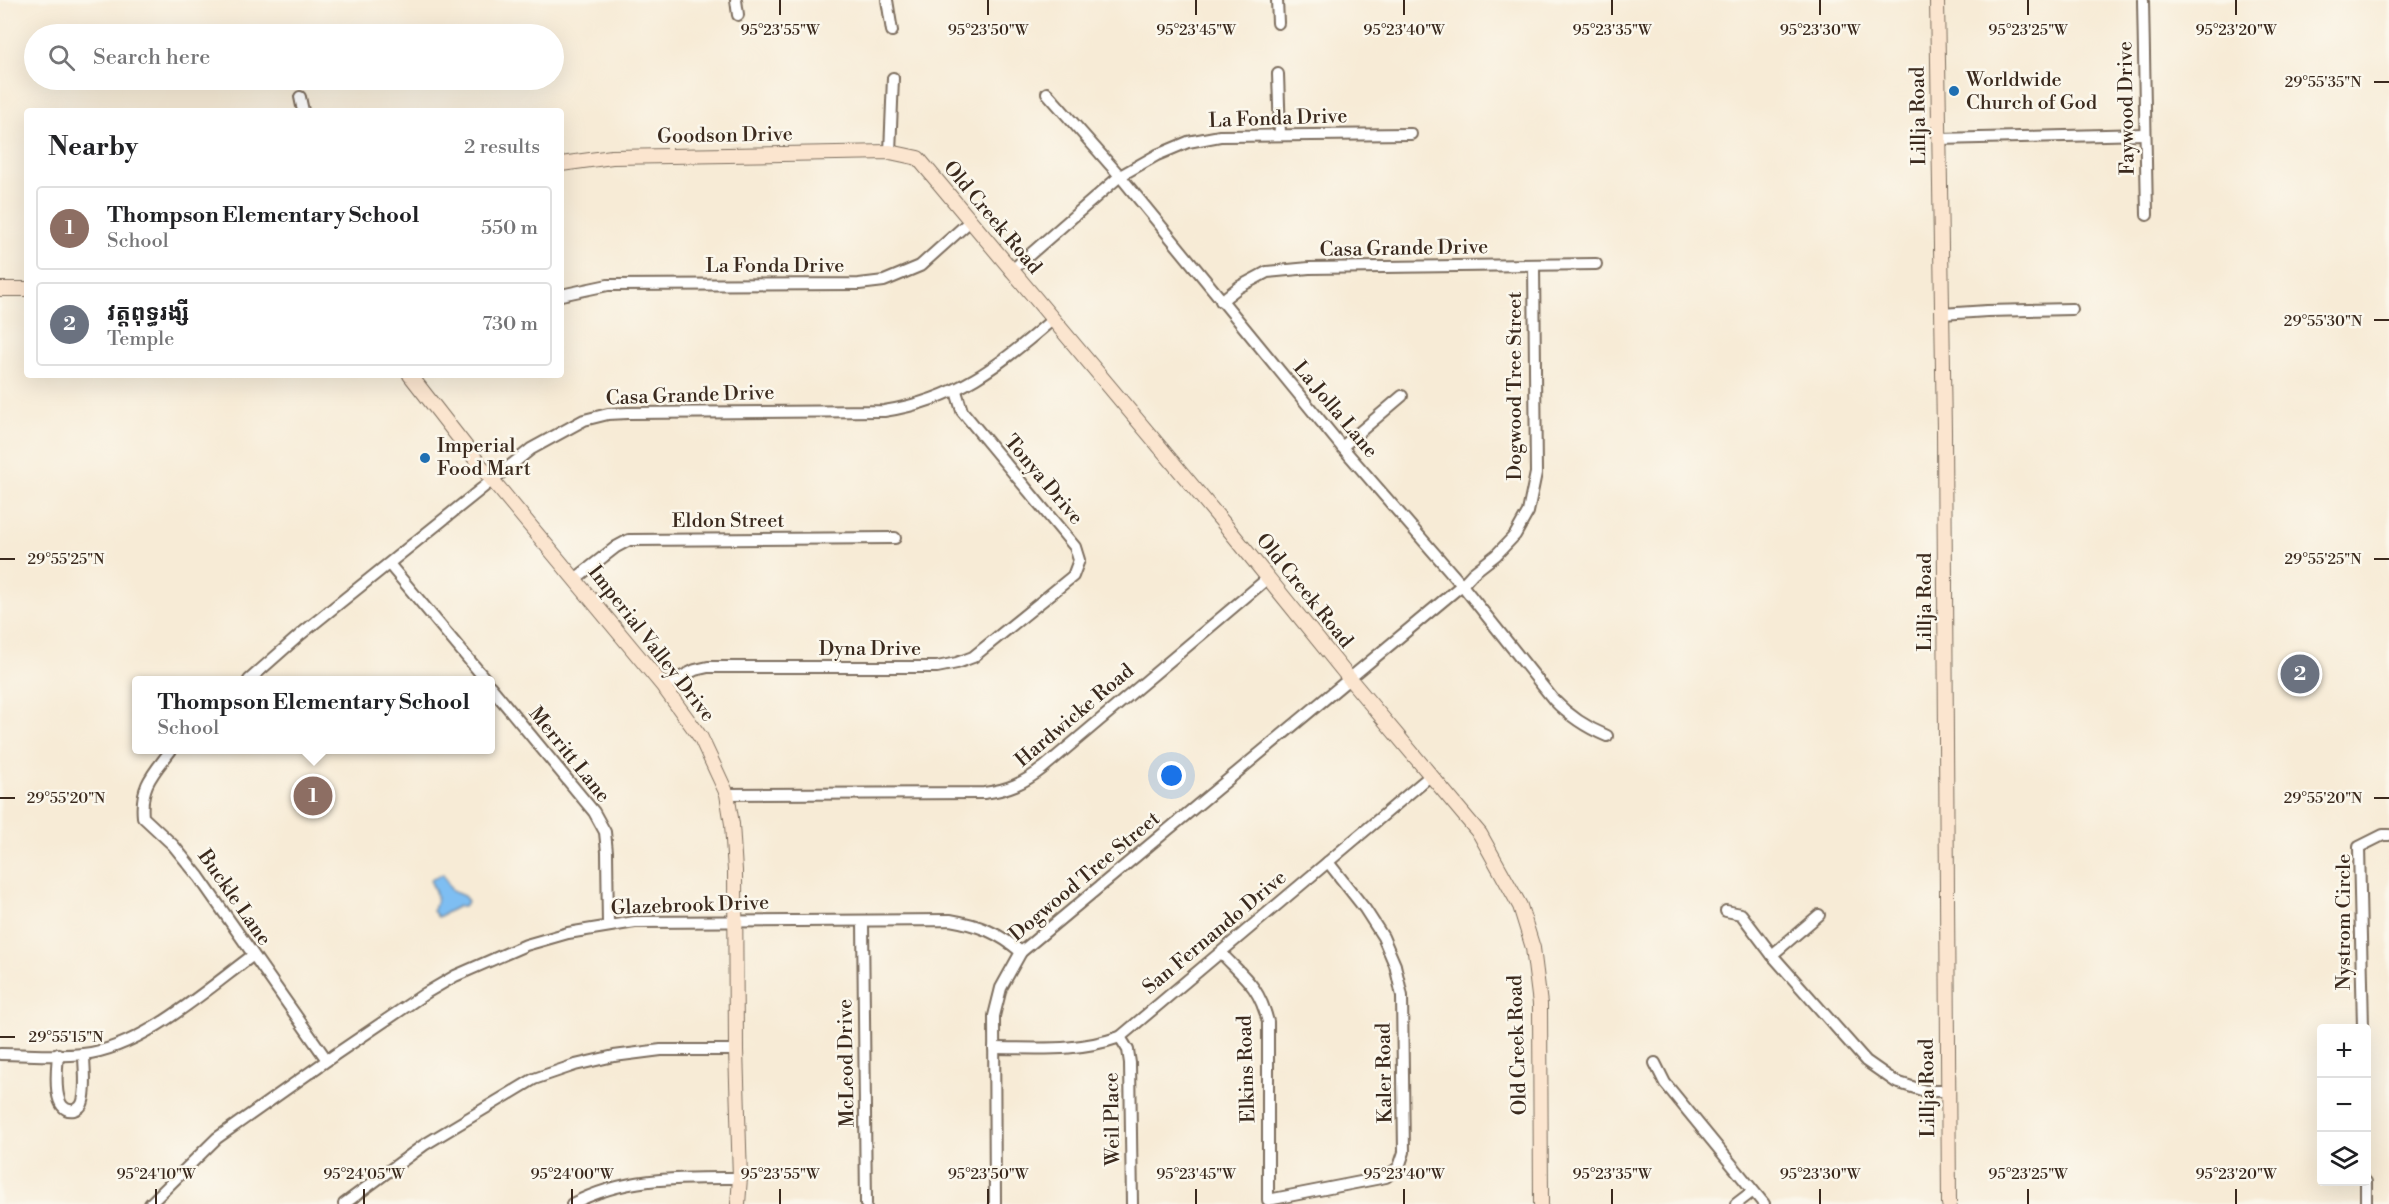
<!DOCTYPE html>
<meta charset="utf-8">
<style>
:root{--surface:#fff;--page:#f6f6f6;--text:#202124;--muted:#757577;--line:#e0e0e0;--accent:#7c3aed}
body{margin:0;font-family:"Libre Bodoni","Noto Sans Khmer",serif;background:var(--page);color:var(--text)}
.controls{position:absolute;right:18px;bottom:18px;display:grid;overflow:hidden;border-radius:6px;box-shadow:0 6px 24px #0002}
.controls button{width:54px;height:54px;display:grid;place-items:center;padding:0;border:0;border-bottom:2px solid var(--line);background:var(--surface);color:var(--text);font:30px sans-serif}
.you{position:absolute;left:1172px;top:776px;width:21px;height:21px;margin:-15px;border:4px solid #fff;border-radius:50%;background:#1a73e8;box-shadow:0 0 0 9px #1a73e833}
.badge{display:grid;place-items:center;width:39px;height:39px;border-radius:50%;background:var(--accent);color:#fff;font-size:20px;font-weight:700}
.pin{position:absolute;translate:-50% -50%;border:3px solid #fff;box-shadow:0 2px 6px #0006}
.popup{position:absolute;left:132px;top:676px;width:363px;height:78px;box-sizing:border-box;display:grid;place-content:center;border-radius:6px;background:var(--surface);filter:drop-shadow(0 2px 4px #0005);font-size:20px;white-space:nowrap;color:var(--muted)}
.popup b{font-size:22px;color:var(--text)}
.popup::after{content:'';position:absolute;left:50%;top:100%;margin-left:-12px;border:12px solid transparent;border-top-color:var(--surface)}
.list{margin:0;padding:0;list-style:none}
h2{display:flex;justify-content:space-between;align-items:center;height:78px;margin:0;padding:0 24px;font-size:26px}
h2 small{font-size:20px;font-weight:400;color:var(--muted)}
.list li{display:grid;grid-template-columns:39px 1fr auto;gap:18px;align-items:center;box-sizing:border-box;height:84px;margin:0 12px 12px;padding:0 12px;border:2px solid var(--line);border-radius:6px}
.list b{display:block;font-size:22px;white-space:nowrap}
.list p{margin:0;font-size:20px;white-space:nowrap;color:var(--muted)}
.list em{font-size:20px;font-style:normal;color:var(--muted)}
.icon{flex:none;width:33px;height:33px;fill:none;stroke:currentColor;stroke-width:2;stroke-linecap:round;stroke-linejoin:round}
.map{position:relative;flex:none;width:2389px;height:1204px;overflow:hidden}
.search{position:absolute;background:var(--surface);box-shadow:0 6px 24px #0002;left:24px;top:24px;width:540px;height:66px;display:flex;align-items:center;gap:15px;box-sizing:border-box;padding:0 21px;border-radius:33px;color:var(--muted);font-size:22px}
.panel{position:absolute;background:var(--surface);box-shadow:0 6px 24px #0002;left:24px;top:108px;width:540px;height:270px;border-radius:6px}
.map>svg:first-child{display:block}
</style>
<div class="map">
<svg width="2389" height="1204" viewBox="0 0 2389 1204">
<rect width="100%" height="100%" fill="#fbf7ec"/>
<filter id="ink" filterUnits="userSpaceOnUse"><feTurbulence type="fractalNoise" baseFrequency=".0167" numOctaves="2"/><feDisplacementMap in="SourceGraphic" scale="12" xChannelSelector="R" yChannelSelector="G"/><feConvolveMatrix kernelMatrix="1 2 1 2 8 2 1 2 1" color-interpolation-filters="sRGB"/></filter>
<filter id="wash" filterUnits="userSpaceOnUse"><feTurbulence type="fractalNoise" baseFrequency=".008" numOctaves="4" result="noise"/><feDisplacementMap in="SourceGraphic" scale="24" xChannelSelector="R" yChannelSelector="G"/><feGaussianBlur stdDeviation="1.35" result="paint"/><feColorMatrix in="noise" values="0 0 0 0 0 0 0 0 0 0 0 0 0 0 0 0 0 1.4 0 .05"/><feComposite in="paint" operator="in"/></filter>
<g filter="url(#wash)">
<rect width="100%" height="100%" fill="#f7ebd6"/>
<path fill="#7ebef2" stroke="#5c7488" stroke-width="1.5" d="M443,874L452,891L464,896L468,901L464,906H459L438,917L433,911C440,898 436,893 430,880Z"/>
</g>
<g filter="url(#ink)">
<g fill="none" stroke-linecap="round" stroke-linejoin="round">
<g stroke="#7d6e5e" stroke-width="14">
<g id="street">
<path d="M736,0L738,15"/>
<path d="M887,0L892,31"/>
<path d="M1277,0L1278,23"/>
<path d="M2143,0L2147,215"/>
<path d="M1278,74L1280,135"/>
<path d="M1047,93L1120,176L1342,447L1462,585L1553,699C1569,716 1585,727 1607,736"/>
<path d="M300,97L303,111"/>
<path d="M1939,139L2145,134"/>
<path d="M890,152L893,78"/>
<path d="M1011,271L1120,176L1157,155L1188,142L1220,136L1411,134"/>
<path d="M561,295L608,285L859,284L884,281L920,266L969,222"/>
<path d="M1221,301L1239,287L1267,272L1309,268L1596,264"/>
<path d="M1942,314L1987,311L2072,309"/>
<path d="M1342,447L1402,396"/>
<path d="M389,564L486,680"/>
<path d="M575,579L616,547L629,540L895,538"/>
<path d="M249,680L301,634L531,449L584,420L608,414L628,413L884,411C956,400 999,366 1052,320"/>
<path d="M490,686L594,812L605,832L607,852L608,925"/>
<path d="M663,686L695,670L708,667H937L957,663L973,657L1073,576L1079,560L1075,547L962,411L956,391"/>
<path d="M171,750C153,774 140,785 143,817L173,845L199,877L327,1060"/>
<path d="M727,794L984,793C1008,790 1024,783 1043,768L1268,578"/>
<path d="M1726,911L1741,914L1772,955L1866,1061L1896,1082L1925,1091H1947"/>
<path d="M863,922L866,1204"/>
<path d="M1221,953C1245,978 1259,986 1268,1022V1200L1386,1177L1399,1167L1404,1152L1402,996L1395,965L1383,937L1365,909L1328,862"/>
<path d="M1772,955L1819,915"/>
<path d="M2363,1028L2359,847L2383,835H2389"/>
<path d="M1120,1037L1128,1050L1130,1063L1132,1204"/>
<path d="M994,1048C1040,1048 1076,1052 1120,1037L1430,776"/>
<path d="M0,1054C27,1054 56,1057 83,1054C142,1048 206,990 252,956"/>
<path d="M58,1054C57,1068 51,1114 74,1110C78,1109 82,1106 83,1101C87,1087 84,1068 84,1054"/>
<path d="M1655,1063L1665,1083L1764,1204"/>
<path d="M2366,1182V1204"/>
<path d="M150,1204L217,1138L336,1054L426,993L455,976L526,945L568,933L635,922L950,920C979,925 999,933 1021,952"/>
<path d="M344,1204L424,1145L534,1079L575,1065L614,1056L661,1050H736"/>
<path d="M572,1204C625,1176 682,1178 740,1178"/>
<path d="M995,1204L994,1016L1001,988L1021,952L1462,585L1473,573L1496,555L1515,535L1528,512L1536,473L1534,265"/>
<path d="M1736,1204L1753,1191"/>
</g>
</g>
<g stroke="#7d6e5e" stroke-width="16">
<g id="secondary">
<path d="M1937,0L1944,431L1949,1204"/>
<path d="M561,164L612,157L890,152L918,158L1226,526L1349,678L1480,834L1520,906L1533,948L1540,1004L1541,1204"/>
<path d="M0,289H27"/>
<path d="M410,375L484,470L663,686L701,738L727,794L732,824L735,871L736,1050L740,1178L738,1204"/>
</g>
</g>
<use href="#street" stroke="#fff" stroke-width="10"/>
<use href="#secondary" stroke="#fbe5cf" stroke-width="14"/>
</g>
</g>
<path fill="none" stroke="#3b2a1e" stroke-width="2" d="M780,0V15M988,0V15M1196,0V15M1404,0V15M1612,0V15M1820,0V15M2028,0V15M2236,0V15M2374,82H2389M2374,320H2389M0,559H15M2374,559H2389M0,798H15M2374,798H2389M0,1037H15M156,1189V1204M364,1189V1204M572,1189V1204M780,1189V1204M988,1189V1204M1196,1189V1204M1404,1189V1204M1612,1189V1204M1820,1189V1204M2028,1189V1204M2236,1189V1204"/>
<g fill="#1f6fb2" stroke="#fbf7ec" stroke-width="2">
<circle cx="1954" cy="91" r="6"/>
<circle cx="425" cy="458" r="6"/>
</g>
<g text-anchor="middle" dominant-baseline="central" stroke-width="5" stroke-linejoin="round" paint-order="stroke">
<g font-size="20" fill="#3b2a1e" stroke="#fbf7ec" text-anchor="start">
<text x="1966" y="80">Worldwide<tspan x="1966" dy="23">Church of God</tspan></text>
<text x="437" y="446">Imperial<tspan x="437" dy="23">Food Mart</tspan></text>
</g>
<g font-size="20" fill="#3b2a1e" stroke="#fbf7ec">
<text transform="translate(2127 108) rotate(-91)">Faywood Drive</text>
<text transform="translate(1919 116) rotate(-91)">Lillja Road</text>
<text transform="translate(1278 119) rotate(-2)">La Fonda Drive</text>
<text transform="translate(725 136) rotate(-1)">Goodson Drive</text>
<text transform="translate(992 218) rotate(50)">Old Creek Road</text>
<text transform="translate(1404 249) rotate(-1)">Casa Grande Drive</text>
<text x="775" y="266">La Fonda Drive</text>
<text transform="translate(1515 386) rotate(-90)">Dogwood Tree Street</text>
<text transform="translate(690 396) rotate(-2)">Casa Grande Drive</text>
<text transform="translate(1335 410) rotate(50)">La Jolla Lane</text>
<text transform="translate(1043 480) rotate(50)">Tonya Drive</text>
<text x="728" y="521">Eldon Street</text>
<text transform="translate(1304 591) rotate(51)">Old Creek Road</text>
<text transform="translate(1925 602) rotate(-90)">Lillja Road</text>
<text transform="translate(651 644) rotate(52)">Imperial Valley Drive</text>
<text x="870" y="649">Dyna Drive</text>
<text transform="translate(1075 716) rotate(-40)">Hardwicke Road</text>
<text transform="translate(569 755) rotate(51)">Merritt Lane</text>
<text transform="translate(1085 877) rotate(-40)">Dogwood Tree Street</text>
<text transform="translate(234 898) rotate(55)">Buckle Lane</text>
<text transform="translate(690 906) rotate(-2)">Glazebrook Drive</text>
<text transform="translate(2344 922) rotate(-90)">Nystrom Circle</text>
<text transform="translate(1215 933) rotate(-40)">San Fernando Drive</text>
<text transform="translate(1518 1045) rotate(-92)">Old Creek Road</text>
<text transform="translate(847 1063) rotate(-91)">McLeod Drive</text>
<text transform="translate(1247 1069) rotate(-92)">Elkins Road</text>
<text transform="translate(1385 1073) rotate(-91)">Kaler Road</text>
<text transform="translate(1928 1088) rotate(-91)">Lillja Road</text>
<text transform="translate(1113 1119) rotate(-91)">Weil Place</text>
</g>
</g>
<g font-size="15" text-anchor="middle" fill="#3b2a1e" stroke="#fbf7ec" stroke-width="5" stroke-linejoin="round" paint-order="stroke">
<text x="780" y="35">95°23'55"W</text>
<text x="988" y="35">95°23'50"W</text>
<text x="1196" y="35">95°23'45"W</text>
<text x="1404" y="35">95°23'40"W</text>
<text x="1612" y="35">95°23'35"W</text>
<text x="1820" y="35">95°23'30"W</text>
<text x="2028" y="35">95°23'25"W</text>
<text x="2236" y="35">95°23'20"W</text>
<text x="2323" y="87">29°55'35"N</text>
<text x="2323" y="326">29°55'30"N</text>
<text x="66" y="564">29°55'25"N</text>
<text x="2323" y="564">29°55'25"N</text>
<text x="66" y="803">29°55'20"N</text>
<text x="2323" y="803">29°55'20"N</text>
<text x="66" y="1042">29°55'15"N</text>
<text x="156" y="1179">95°24'10"W</text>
<text x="364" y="1179">95°24'05"W</text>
<text x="572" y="1179">95°24'00"W</text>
<text x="780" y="1179">95°23'55"W</text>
<text x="988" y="1179">95°23'50"W</text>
<text x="1196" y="1179">95°23'45"W</text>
<text x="1404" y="1179">95°23'40"W</text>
<text x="1612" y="1179">95°23'35"W</text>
<text x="1820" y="1179">95°23'30"W</text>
<text x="2028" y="1179">95°23'25"W</text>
<text x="2236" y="1179">95°23'20"W</text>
</g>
</svg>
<div class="controls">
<button>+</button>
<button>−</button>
<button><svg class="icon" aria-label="layers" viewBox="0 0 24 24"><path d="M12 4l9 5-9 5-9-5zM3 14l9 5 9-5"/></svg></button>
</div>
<div class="you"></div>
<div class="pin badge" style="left:313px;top:796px;background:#8d6e63">1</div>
<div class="popup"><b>Thompson Elementary School</b>School</div>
<div class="pin badge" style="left:2300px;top:674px;background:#6b7280">2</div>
<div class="search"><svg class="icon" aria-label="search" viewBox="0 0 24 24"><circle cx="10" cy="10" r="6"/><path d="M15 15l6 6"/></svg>Search here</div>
<section class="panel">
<h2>Nearby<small>2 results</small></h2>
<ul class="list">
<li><span class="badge" style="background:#8d6e63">1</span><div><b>Thompson Elementary School</b><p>School</p></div><em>550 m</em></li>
<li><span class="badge" style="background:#6b7280">2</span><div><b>វត្តពុទ្ធរង្សី</b><p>Temple</p></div><em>730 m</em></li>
</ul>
</section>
</div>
